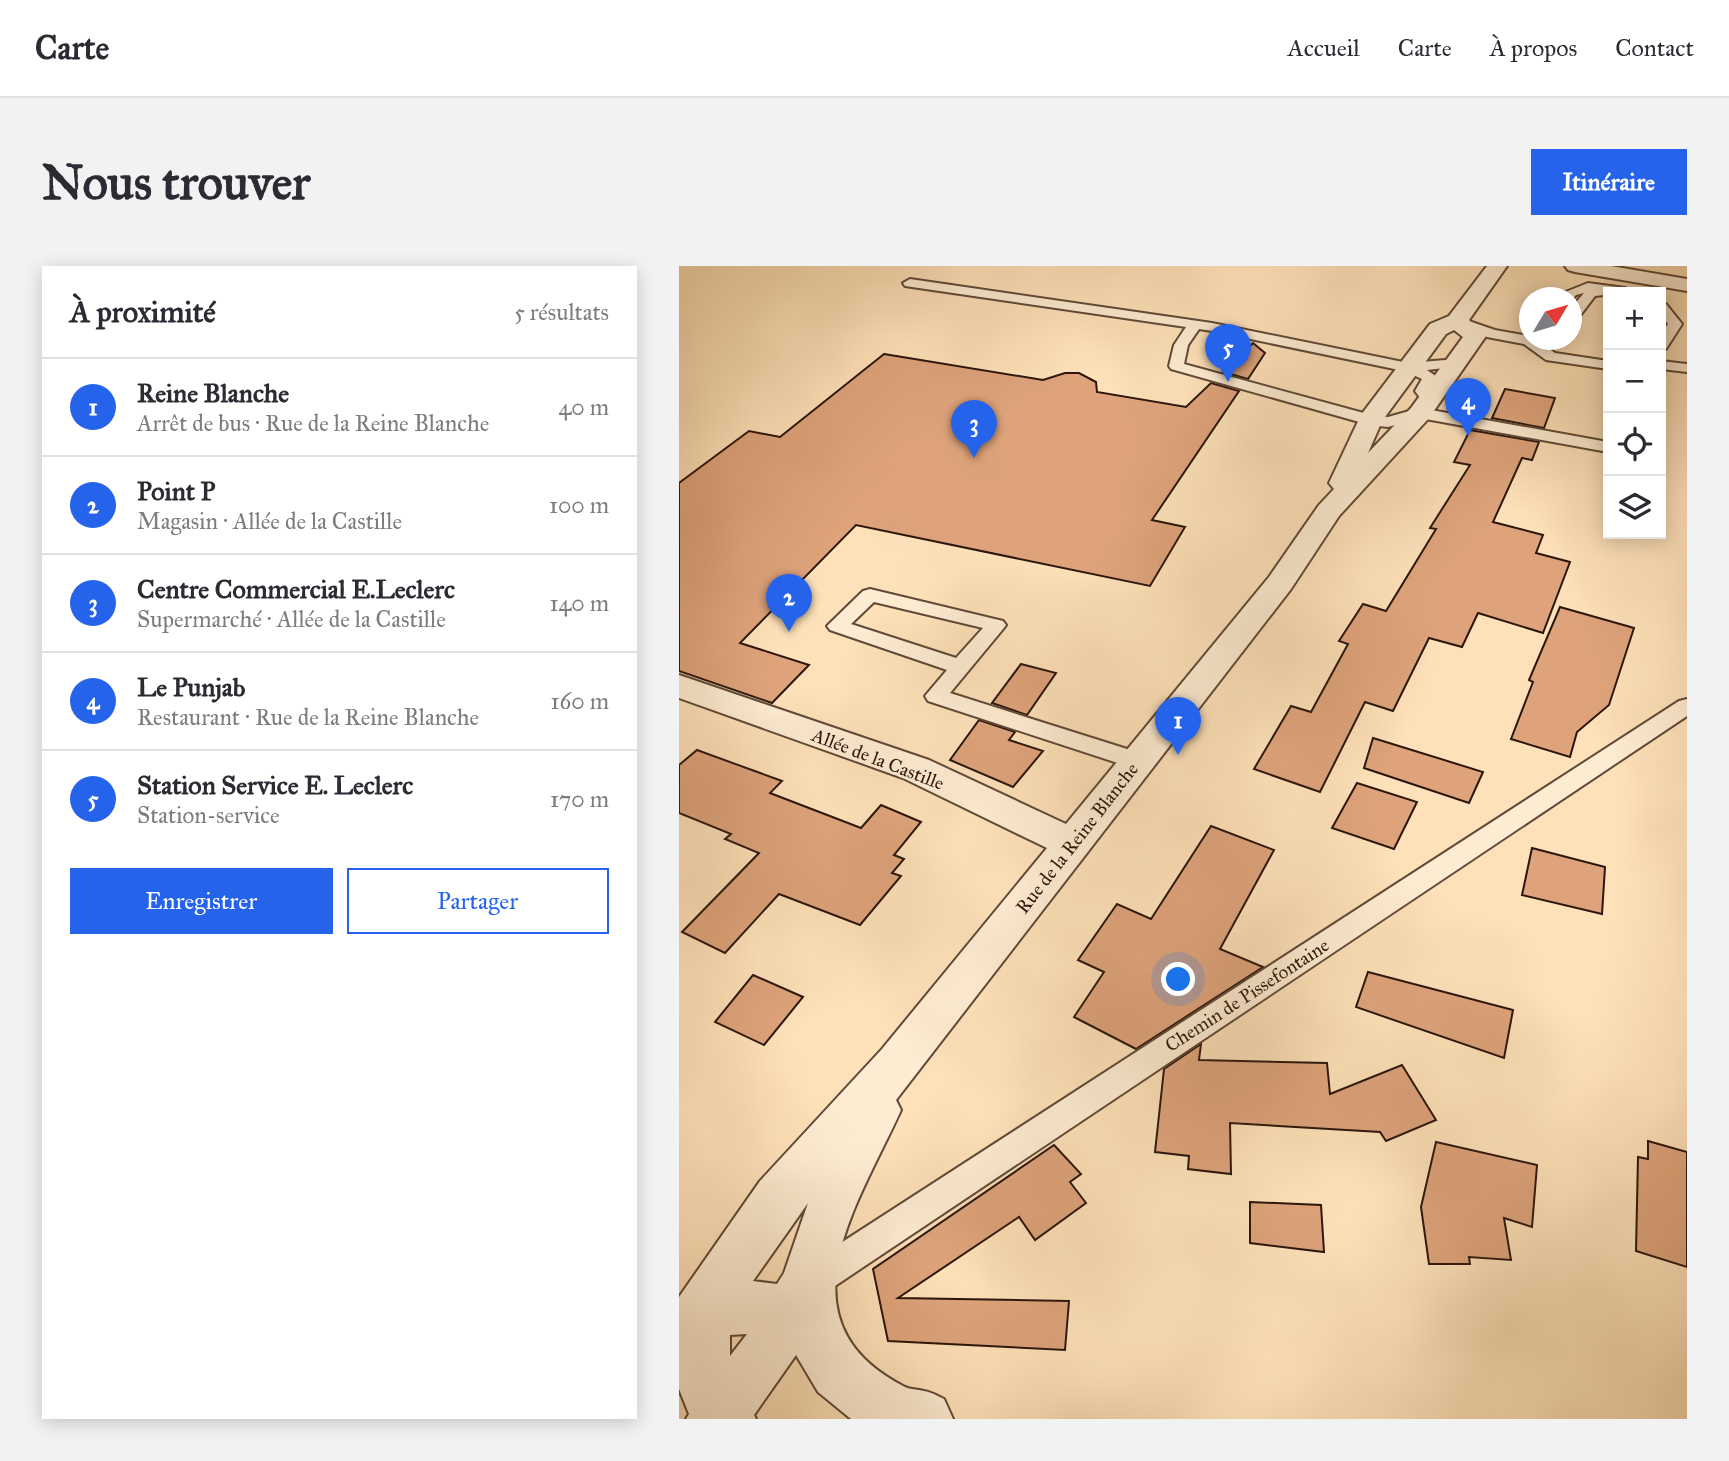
<!DOCTYPE html>
<html lang="fr">
<meta charset="utf-8">
<style>
:root{--surface:#fff;--page:#f2f2f3;--text:#2b2b33;--muted:#7c7c81;--line:#e1e1e2;--accent:#2563eb}
body{margin:0;font-family:"IM FELL Great Primer",serif;background:var(--page);color:var(--text)}
.controls{position:absolute;right:21px;top:21px;display:grid;overflow:hidden;border-radius:0px;box-shadow:0 4px 18px #0003}
.controls button{width:63px;height:63px;display:grid;place-items:center;padding:0;border:0;border-bottom:2px solid var(--line);background:var(--surface);color:var(--text);font:35px sans-serif}
.compass{position:absolute;left:840px;top:21px;width:63px;height:63px;border-radius:50%;background:var(--surface);box-shadow:0 4px 18px #0003;rotate:52deg}
.you{position:absolute;left:500px;top:714px;width:24px;height:24px;margin:-18px;border:5px solid #fff;border-radius:50%;background:#1a73e8;box-shadow:0 0 0 10px #1a73e833}
.badge{display:grid;place-items:center;width:46px;height:46px;border-radius:50%;background:var(--accent);color:#fff;font-size:23px;font-weight:700}
.pin{position:absolute;translate:-50% -58px;filter:drop-shadow(0 2px 4px #0008)}
.pin::after{content:'';position:absolute;top:37px;width:24px;height:21px;background:inherit;clip-path:polygon(0 0,100% 0,50% 100%)}
.list{margin:0;padding:0;list-style:none}
h2{display:flex;justify-content:space-between;align-items:center;height:91px;margin:0;padding:0 28px;font-size:30px}
h2 small{font-size:23px;font-weight:400;color:var(--muted)}
.list li{display:grid;grid-template-columns:46px 1fr auto;gap:21px;align-items:center;box-sizing:border-box;height:98px;padding:0 28px;border-top:2px solid var(--line)}
.list b{display:block;font-size:26px;white-space:nowrap}
.list p{margin:0;font-size:23px;white-space:nowrap;color:var(--muted)}
.list em{font-size:23px;font-style:normal;color:var(--muted)}
.actions{display:flex;gap:14px;padding:21px 28px}
.actions a{flex:1;padding:16px 0;border:2px solid var(--accent);border-radius:0px;text-align:center;font-size:24px;color:var(--accent)}
.actions .main{background:var(--accent);color:#fff}
.icon{flex:none;width:38px;height:38px;fill:none;stroke:currentColor;stroke-width:2;stroke-linecap:round;stroke-linejoin:round}
.map{position:relative;flex:none;width:1008px;height:1153px;overflow:hidden;border-radius:0px}
header{display:flex;align-items:center;gap:42px;box-sizing:border-box;height:98px;padding:0 35px;background:var(--surface);border-bottom:2px solid var(--line)}
header strong{font-size:33px}
nav{display:flex;gap:38px;margin-inline-start:auto;font-size:24px}
.intro{display:flex;align-items:center;justify-content:space-between;box-sizing:border-box;height:168px;padding:0 42px}
h1{margin:0;font-size:49px}
.button{padding:18px 32px;border-radius:0px;background:var(--accent);color:#fff;font-size:24px;font-weight:700}
main{display:flex;gap:42px;padding:0 42px}
aside{flex:1;background:var(--surface);border-radius:0px;box-shadow:0 4px 18px #0003}
.map>svg:first-child{display:block}
</style>
<header>
<strong>Carte</strong>
<nav><a>Accueil</a><a>Carte</a><a>À propos</a><a>Contact</a></nav>
</header>
<div class="intro"><h1>Nous trouver</h1><a class="button">Itinéraire</a></div>
<main>
<aside>
<h2>À proximité<small>5 résultats</small></h2>
<ul class="list">
<li><span class="badge">1</span><div><b>Reine Blanche</b><p>Arrêt de bus · Rue de la Reine Blanche</p></div><em>40 m</em></li>
<li><span class="badge">2</span><div><b>Point P</b><p>Magasin · Allée de la Castille</p></div><em>100 m</em></li>
<li><span class="badge">3</span><div><b>Centre Commercial E.Leclerc</b><p>Supermarché · Allée de la Castille</p></div><em>140 m</em></li>
<li><span class="badge">4</span><div><b>Le Punjab</b><p>Restaurant · Rue de la Reine Blanche</p></div><em>160 m</em></li>
<li><span class="badge">5</span><div><b>Station Service E. Leclerc</b><p>Station-service</p></div><em>170 m</em></li>
</ul>
<div class="actions"><a class="main">Enregistrer</a><a>Partager</a></div>
</aside>
<div class="map">
<svg width="1008" height="1153" viewBox="0 0 1008 1153">
<rect width="100%" height="100%" fill="#fee1b9"/>
<filter id="stains"><feTurbulence type="fractalNoise" baseFrequency=".00286" numOctaves="4"/><feColorMatrix values="0 0 0 0 .2 0 0 0 0 .09 0 0 0 0 .02 0 0 0 .5 -.17"/></filter>
<radialGradient id="worn" r=".72"><stop offset=".6" stop-color="#630" stop-opacity="0"/><stop offset="1" stop-color="#630" stop-opacity=".3"/></radialGradient>
<g fill="#dea37b" stroke="#2b160d" stroke-width="2">
<path d="M574,77L586,87L569,113L544,106Z"/>
<path d="M205,88L364,114L386,107H400L417,116L418,126L507,141L532,117L560,125L473,254L506,261L471,320L177,259L61,377L130,399L93,437L0,405V217L70,165L101,171Z"/>
<path d="M826,123L876,132L865,162L813,152Z"/>
<path d="M791,164L860,176L853,194L843,192L814,256L864,269L857,287L891,296L864,367L799,347L783,381L750,372L714,445L686,436L641,526L575,503L612,440L632,446L669,378L660,375L684,338L707,345L757,263L751,262L791,199L775,196Z"/>
<path d="M881,341L955,362L930,439L898,466L891,491L832,473L854,416L850,414Z"/>
<path d="M342,398L377,407L348,449L313,437Z"/>
<path d="M300,454L336,466L330,474L364,485L334,521L271,494Z"/>
<path d="M694,472L804,506L790,537L685,502Z"/>
<path d="M18,484L103,515L91,527L182,562L202,539L242,556L215,589L225,593L213,607L222,610L181,659L100,628L46,687L3,666L80,587L46,573L52,568L0,547V499Z"/>
<path d="M678,517L738,536L715,583L653,562Z"/>
<path d="M532,560L595,584L541,683L584,701L457,783L395,751L425,706L399,694L438,638L472,653Z"/>
<path d="M853,582L926,601L923,648L843,629Z"/>
<path d="M689,706L834,744L825,792L677,741Z"/>
<path d="M74,709L124,731L85,779L36,756Z"/>
<path d="M522,778L520,794L648,797L651,828L723,799L757,854L707,875L701,866L551,857L552,908L509,903L510,890L476,886L485,803Z"/>
<path d="M969,875L1008,886V1001L957,985L959,891L969,893Z"/>
<path d="M757,876L858,899L853,961L825,952L832,994L790,991L791,998H750L742,941Z"/>
<path d="M375,879L402,908L391,916L407,937L356,974L340,951L219,1032L390,1035L386,1084L209,1075L194,1003Z"/>
<path d="M571,936L642,939L645,986L571,977Z"/>
</g>
<g fill="none" stroke-linecap="round" stroke-linejoin="round">
<g stroke="#604938" stroke-width="4">
<g id="service">
<path d="M231,13L533,57L729,97L779,93L784,94L786,97L784,100L748,104L758,111L752,125L758,134L750,139L745,137L736,125L743,113L725,105L533,65L520,63L509,79L505,98L692,149L709,151L741,142L929,176V186L741,152L709,161L691,159L492,103L490,100L495,79L507,61L226,20L224,17Z"/>
<path d="M909,17L946,22L953,26L916,30L897,55L892,56V42L905,27L897,29L892,35V32H883L884,27Z"/>
<path d="M982,37L987,38L1003,58L987,83L982,84V69L989,58L982,49Z"/>
<path d="M778,51L816,64L850,70V74H857L876,87L929,95V103L867,94L845,78L808,71L773,58L771,55Z"/>
<path d="M982,95L1008,98V106L982,103Z"/>
<path d="M191,323L324,355L327,359L324,363L271,427L467,489L470,495L467,501L459,503L451,501L249,435L246,430L268,404L151,364L148,360L184,325ZM195,336L304,362L277,392L172,358Z"/>
<path d="M1008,433V450L144,1028L132,1033L120,1028L115,1016L120,1004L1000,435Z"/>
</g>
</g>
<g stroke="#604938" stroke-width="4">
<g id="minor">
<path d="M808,0H828L790,54L807,70L750,152L660,250L612,323L217,834L222,844C180,937 97,1054 224,1120C231,1124 238,1123 245,1125C252,1126 259,1130 265,1133L274,1153H172L139,1126L117,1089L75,1149L77,1153H7L10,1148L0,1123V1031L81,915L203,783L368,582L224,512L0,432V409L250,494L387,558L590,311L640,239L655,223L650,217L682,149L751,58L770,50ZM775,64L784,71L732,142L689,187L703,155L767,68ZM129,937L105,1007L98,1018L74,1015ZM68,1068L51,1090V1069Z"/>
<path d="M886,0H932L1008,13V25L896,6L889,4Z"/>
</g>
</g>
<use href="#service" fill="#feecd2" fill-rule="evenodd"/>
<use href="#minor" fill="#feecd2" fill-rule="evenodd"/>
</g>
<g text-anchor="middle" dominant-baseline="central" stroke-width="5" stroke-linejoin="round" paint-order="stroke">
<g font-size="19" fill="#2b160d" stroke="#feecd2">
<text transform="translate(199 493) rotate(21)">Allée de la Castille</text>
<text transform="translate(398 572) rotate(-52)">Rue de la Reine Blanche</text>
<text transform="translate(568 729) rotate(-33)">Chemin de Pissefontaine</text>
</g>
</g>
<rect width="100%" height="100%" filter="url(#stains)"/>
<rect width="100%" height="100%" fill="url(#worn)"/>
</svg>
<div class="controls">
<button>+</button>
<button>−</button>
<button><svg class="icon" aria-label="locate" viewBox="0 0 24 24"><circle cx="12" cy="12" r="6"/><path d="M12 2v4M12 18v4M2 12h4M18 12h4"/></svg></button>
<button><svg class="icon" aria-label="layers" viewBox="0 0 24 24"><path d="M12 4l9 5-9 5-9-5zM3 14l9 5 9-5"/></svg></button>
</div>
<svg class="compass" viewBox="-18 -18 36 36"><path d="M0-13l5 13h-10z" fill="#e53935"/><path d="M0 13l5-13h-10z" fill="#7c7c81"/></svg>
<div class="you"></div>
<div class="pin badge" style="left:499px;top:489px">1</div>
<div class="pin badge" style="left:110px;top:366px">2</div>
<div class="pin badge" style="left:295px;top:192px">3</div>
<div class="pin badge" style="left:789px;top:170px">4</div>
<div class="pin badge" style="left:549px;top:116px">5</div>
</div>
</main>
